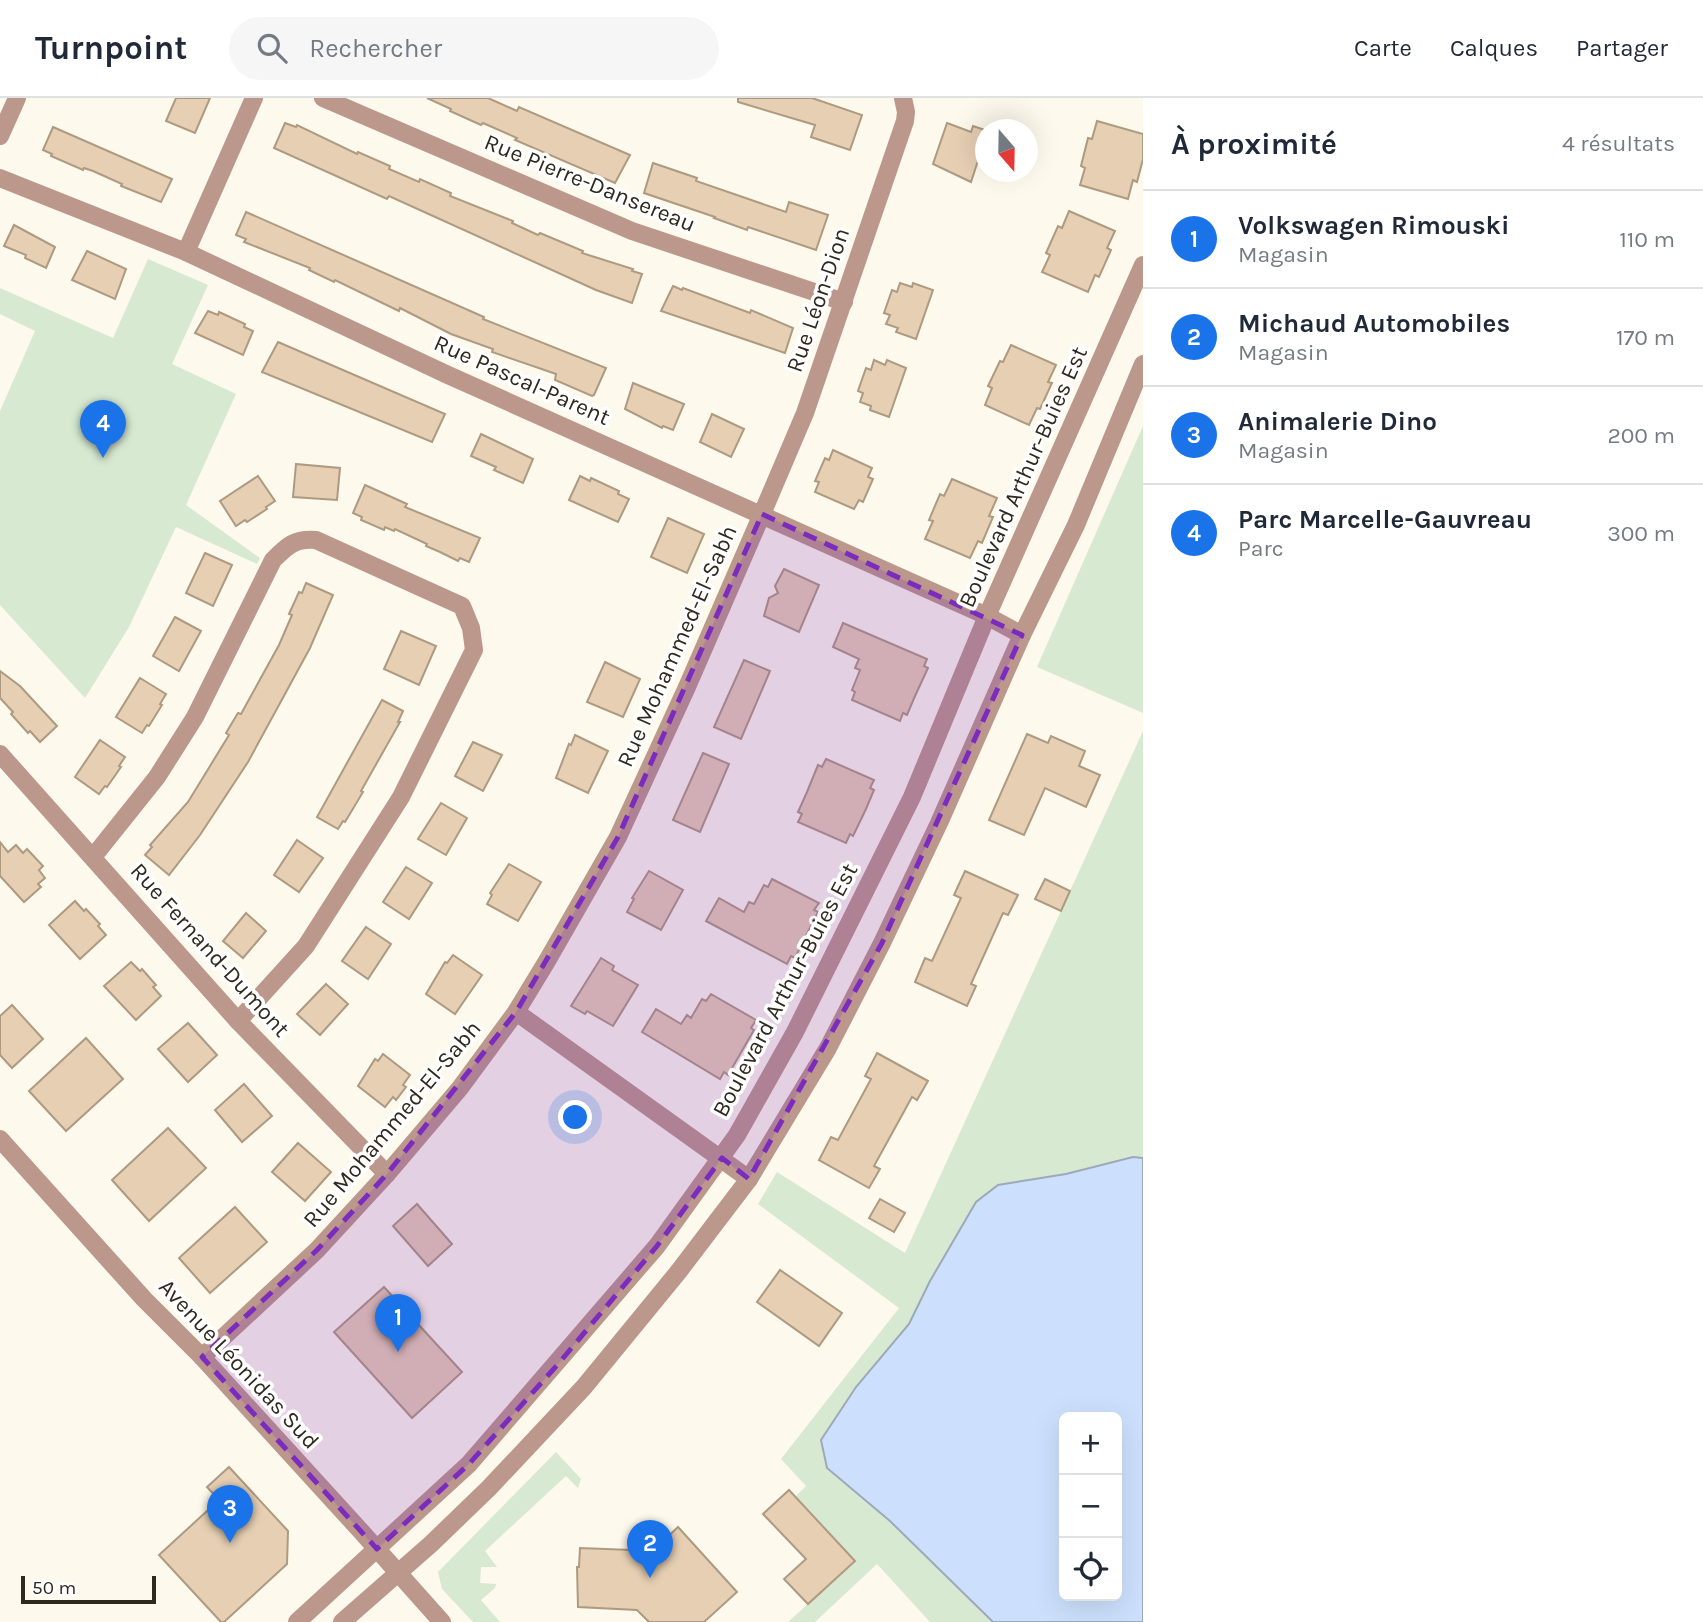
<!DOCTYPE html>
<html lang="fr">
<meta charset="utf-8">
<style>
:root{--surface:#fff;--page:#f6f6f7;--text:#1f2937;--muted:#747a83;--line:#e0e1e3;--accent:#1a73e8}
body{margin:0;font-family:Karla,sans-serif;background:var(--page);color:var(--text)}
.controls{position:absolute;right:21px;bottom:21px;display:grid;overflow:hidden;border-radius:10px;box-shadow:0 7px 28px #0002}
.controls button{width:63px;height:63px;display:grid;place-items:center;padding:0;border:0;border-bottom:2px solid var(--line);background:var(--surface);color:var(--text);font:35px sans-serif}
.compass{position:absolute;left:975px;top:21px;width:63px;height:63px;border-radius:50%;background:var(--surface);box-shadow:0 7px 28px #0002;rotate:160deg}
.scale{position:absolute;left:21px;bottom:18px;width:135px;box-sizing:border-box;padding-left:7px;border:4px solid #2f2a1e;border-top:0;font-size:19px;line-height:24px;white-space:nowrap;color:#2f2a1e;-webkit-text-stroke:5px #fff;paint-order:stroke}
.you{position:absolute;left:576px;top:1020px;width:24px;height:24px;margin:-18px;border:5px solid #fff;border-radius:50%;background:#1a73e8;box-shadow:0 0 0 10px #1a73e833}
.badge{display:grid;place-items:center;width:46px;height:46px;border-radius:50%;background:var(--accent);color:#fff;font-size:23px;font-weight:700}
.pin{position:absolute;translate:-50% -58px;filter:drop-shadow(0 2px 4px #0008)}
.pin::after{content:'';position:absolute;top:37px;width:24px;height:21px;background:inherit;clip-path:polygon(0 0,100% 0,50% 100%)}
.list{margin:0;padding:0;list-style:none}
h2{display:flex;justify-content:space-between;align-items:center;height:91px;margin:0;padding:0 28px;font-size:30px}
h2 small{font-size:23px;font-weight:400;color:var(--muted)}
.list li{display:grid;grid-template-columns:46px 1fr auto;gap:21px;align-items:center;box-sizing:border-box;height:98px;padding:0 28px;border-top:2px solid var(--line)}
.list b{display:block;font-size:26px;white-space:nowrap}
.list p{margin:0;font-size:23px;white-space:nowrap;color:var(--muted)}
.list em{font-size:23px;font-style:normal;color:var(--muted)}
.icon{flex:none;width:38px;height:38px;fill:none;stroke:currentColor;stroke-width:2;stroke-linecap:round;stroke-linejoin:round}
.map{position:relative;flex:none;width:1143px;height:1524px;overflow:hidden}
header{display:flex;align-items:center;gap:42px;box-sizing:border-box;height:98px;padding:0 35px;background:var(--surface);border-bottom:2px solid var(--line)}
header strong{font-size:33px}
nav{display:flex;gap:38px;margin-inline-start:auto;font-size:24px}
.search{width:490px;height:63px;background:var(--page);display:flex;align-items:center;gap:18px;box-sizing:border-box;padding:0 24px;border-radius:38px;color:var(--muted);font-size:26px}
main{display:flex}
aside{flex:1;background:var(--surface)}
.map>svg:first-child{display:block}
</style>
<header>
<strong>Turnpoint</strong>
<div class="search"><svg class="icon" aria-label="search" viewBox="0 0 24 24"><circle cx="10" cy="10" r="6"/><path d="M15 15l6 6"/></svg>Rechercher</div>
<nav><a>Carte</a><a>Calques</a><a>Partager</a></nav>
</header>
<main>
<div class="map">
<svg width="1143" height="1524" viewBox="0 0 1143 1524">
<rect width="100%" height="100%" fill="#fdf9ec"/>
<g fill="#d7e9d1" fill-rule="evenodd">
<path d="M148,161L208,187L172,266L236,296L186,407L260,460L257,466L176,429L129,529L85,600L0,507V313L35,233L0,216V190L113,240Z"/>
<path d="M1143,328V615L1037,569Z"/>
<path d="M1143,633V1524H930L877,1466L815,1524H788L855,1463L795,1399L806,1388L781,1361L899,1210L758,1106L777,1074L905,1155ZM1064,1319H1117V1498H1064Z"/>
<path d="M556,1354L581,1381L578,1390L566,1378L485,1453L497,1469H481L480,1485L496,1486L495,1490L481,1502L500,1524H473L442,1491L438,1474Z"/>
</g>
<path fill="#cce0fd" stroke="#9da9ba" stroke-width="2" fill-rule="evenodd" d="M1133,1059L1143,1060V1524H993L890,1423L827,1370L821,1342L856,1289L909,1226L930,1183L976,1104L998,1087L1066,1076ZM1064,1319H1117V1498H1064Z"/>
<g fill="#e6cfb3" stroke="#ae9a80" stroke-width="2">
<path d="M176,0H210L195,35L166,23Z"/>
<path d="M427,0H488L517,13L519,9L630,57L615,85L515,42L517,40L483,25L481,27L450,13L451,11Z"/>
<path d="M738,0H812L862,17L850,52L811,39L815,27L738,4Z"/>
<path d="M1097,23L1143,36V61L1137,84L1133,82L1128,101L1080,87L1085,70L1081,68L1088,40L1092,41Z"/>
<path d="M285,25L296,29L297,27L357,56L358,54L390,68L389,71L419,84L420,81L451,95L450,98L513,123L512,125L538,137L540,135L583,153L582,155L633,171L632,173L642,176L632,205L596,192L389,98L387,101L274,50Z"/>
<path d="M947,25L971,34L973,28L985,32V41L971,84L933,66Z"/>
<path d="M53,29L172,81L161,104L121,88L122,86L93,73L84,70L83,72L51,58L52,56L43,52Z"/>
<path d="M653,65L697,80L696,83L786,114L789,104L828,117L816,152L748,129L747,132L714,120L715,119L644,95Z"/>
<path d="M1069,113L1115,133L1107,150L1111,152L1099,179L1095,177L1088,194L1042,174L1050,157L1046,155L1058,128L1062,130Z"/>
<path d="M246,114L484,219L483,221L606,270L594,297L592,298L555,282L556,276L492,254L493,251L451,236L400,210L399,213L335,182L334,184L309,172L310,170L244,144L246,141L236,137Z"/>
<path d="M14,127L55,149L46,170L25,160L26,157L4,148Z"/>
<path d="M87,153L126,171L115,201L72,182Z"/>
<path d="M900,185L912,189L913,185L933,192L916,241L896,234L898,230L886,226L890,217L884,215L892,192L897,194Z"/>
<path d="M673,188L682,192L683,190L750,215L751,212L793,230L785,255L661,213Z"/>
<path d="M208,213L218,217L219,214L245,226L244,229L253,233L243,257L195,235Z"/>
<path d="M278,244L445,316L432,344L262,274Z"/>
<path d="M1011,247L1056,267L1048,284L1052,285L1040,311L1037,310L1029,327L985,307L992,290L988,288L1000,263L1003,264Z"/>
<path d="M874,262L885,267L887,262L906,270L889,319L870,312L871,308L860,304L863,295L858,293L866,270L871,272Z"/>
<path d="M633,285L684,306L673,332L663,328L662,330L625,311Z"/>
<path d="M712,316L744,331L731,359L700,344Z"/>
<path d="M481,336L533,361L523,385L494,372L496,369L471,358Z"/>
<path d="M833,352L872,370L868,379L873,381L863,404L859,402L854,411L815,394L819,384L815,383L825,360L829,362Z"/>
<path d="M296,366L340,370L337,402L293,399Z"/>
<path d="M258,378L275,403L266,409L267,411L247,424L245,422L236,428L220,403Z"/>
<path d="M580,378L590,383L591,380L619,393L618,396L629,401L618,424L569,402Z"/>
<path d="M952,381L997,400L989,418L993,419L982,445L978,443L970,460L925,441L933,423L929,422L940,396L944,398Z"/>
<path d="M365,387L407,406L405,409L480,440L469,464L460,460L458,463L440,454L426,448L427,446L395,431L394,433L385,429L384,432L361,422L362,419L353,415Z"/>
<path d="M668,420L704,436L687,475L651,459Z"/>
<path d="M205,455L232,467L213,508L186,495Z"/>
<path d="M784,471L819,487L799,534L764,518L769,500L778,495L775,488Z"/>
<path d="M306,485L333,497L310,550L248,664L200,737L169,777L145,757L152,749L150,747L188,704L229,637L226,635L238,615L241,616L279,547L292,517L289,516L299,494L302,495Z"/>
<path d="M175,519L201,533L179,573L153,558Z"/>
<path d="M843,525L927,561L924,568L928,570L915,598L907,617L903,615L900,623L852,602L855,594L852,592L860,572L855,570L859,561L833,549Z"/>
<path d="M401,533L436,548L419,587L384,571Z"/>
<path d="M744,562L770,573L741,641L714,629Z"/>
<path d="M605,564L640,581L623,619L587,604Z"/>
<path d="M0,573L20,588L57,628L40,644L30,633L28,635L11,616L13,614L0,600Z"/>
<path d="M140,580L166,596L160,606L162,607L149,628L147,627L142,635L116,619Z"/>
<path d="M382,602L403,613L398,624H400L361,693L363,694L345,724L343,723L338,731L317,719Z"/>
<path d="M1027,636L1048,645L1051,638L1085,653L1079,668L1100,677L1086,709L1045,690L1024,737L989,722Z"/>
<path d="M575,637L608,653L588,695L556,680L569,646L571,647Z"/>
<path d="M100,642L125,659L119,668L121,669L107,689L105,688L99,696L75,679Z"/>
<path d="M473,644L502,657L483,693L455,678Z"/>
<path d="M703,655L729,666L700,734L673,722Z"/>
<path d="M826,661L874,682L870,690L874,692L866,711L853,738L850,736L846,745L798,724L802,716L798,714L807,694L818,667L822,669Z"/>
<path d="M441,705L467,720L446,757L418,741Z"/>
<path d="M297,742L323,760L299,794L274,777Z"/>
<path d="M0,744L8,754L16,747L23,755L27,751L43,768L39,772L45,780L38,786L41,789L24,804L0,778Z"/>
<path d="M509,766L541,784L518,823L487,806L492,797L490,795Z"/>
<path d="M406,769L432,785L409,821L383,804Z"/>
<path d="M649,773L683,792L661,832L627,814L634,801L632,800Z"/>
<path d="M965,773L1018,797L1008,817L1003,815L971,886L976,888L967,908L915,884L925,860L932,863L961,800L954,797Z"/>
<path d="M772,781L819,805L814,812L818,814L795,860L791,858L787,866L706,823L719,800L744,814L749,804L754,806L764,787L768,789Z"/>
<path d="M1045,781L1070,793L1061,813L1035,801Z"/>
<path d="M75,803L84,813L86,811L100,826L98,828L106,837L80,861L49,827Z"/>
<path d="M246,815L266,833L243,860L223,843Z"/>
<path d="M366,829L391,846L368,881L342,863Z"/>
<path d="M453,857L482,877L455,916L426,896L445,864L447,865Z"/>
<path d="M601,860L614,868L612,872L638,887L613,928L587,913L585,916L571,908Z"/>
<path d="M131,864L140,873L142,871L156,887L153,889L161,898L136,922L104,888Z"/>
<path d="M326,886L348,906L320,937L297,916Z"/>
<path d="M711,896L756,922L751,930L754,932L728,977L724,974L720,981L642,934L656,911L681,926L687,917L691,920L702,901L706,903Z"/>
<path d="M12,907L43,941L12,970L0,957V918Z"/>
<path d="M188,925L217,957L188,984L158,951Z"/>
<path d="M86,940L123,981L66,1033L29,993Z"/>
<path d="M877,955L928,983L917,1002L912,999L874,1068L880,1071L869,1090L819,1062L831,1039L838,1042L871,981L865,978Z"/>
<path d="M383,956L410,977L403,987L406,989L396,1002L393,999L385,1009L358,988L375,961L378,963Z"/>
<path d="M244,986L272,1018L242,1044L215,1012Z"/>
<path d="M168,1030L206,1070L149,1123L112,1082Z"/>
<path d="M298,1045L331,1074L305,1103L272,1074Z"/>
<path d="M880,1101L905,1115L894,1134L869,1120Z"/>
<path d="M417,1106L452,1146L428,1168L393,1128Z"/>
<path d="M235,1109L267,1144L210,1195L179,1160Z"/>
<path d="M780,1172L842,1215L819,1248L757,1204Z"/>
<path d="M384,1189L462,1274L412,1320L334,1234Z"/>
<path d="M229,1369L288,1433L287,1466L224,1524H221L159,1457L219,1402L207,1389Z"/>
<path d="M789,1392L855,1463L808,1506L784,1481L806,1461L763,1416Z"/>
<path d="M678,1429L737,1494L704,1524H649L637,1512L578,1509L577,1469H579L580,1450L632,1452L642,1463Z"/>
</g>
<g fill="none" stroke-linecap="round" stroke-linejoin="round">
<g stroke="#bc978b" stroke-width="18">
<path d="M323,0L632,133L844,204"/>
<path d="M0,80L186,154L448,277L987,518L1022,537"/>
<path d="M186,154L254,0"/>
<path d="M0,656L238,923L387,1076"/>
<path d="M93,759L157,679L195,619L273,462C287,448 295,440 316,442L462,508L471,530L474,552L401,699L306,848L238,923"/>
<path d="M516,914L749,1081"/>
<path d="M202,1259L317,1152L387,1076L460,990L516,914L547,863L618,739L687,589L762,416L805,315L905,23L906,14L903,0"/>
</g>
<g stroke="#bc978b" stroke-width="18">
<path d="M0,38L17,0"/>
<path d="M0,1041L144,1201L202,1259L359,1431L442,1524"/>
<path d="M297,1524L469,1366L657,1148L737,1037L795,934L912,699L987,518L1143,167"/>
<path d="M342,1524L431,1446L489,1390L584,1289L679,1173L749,1081L828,950L882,845L939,725L1022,537L1076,427L1143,266"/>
</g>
</g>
<path fill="#7b2cbf" fill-opacity="0.2" stroke="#7b2cbf" stroke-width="5" stroke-dasharray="14 9" stroke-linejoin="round" d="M762,416L1022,537L882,845L749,1081L722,1060L657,1148L559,1265L469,1366L377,1451L202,1259L317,1152L387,1076L516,914L618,739Z"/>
<g text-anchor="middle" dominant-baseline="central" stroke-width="7" stroke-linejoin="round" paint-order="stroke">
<g font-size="23" fill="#2f2a1e" stroke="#fff">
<text transform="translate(590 85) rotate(22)">Rue Pierre-Dansereau</text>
<text transform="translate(818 202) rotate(-71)">Rue Léon-Dion</text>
<text transform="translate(522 282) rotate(24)">Rue Pascal-Parent</text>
<text transform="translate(1023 379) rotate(-66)">Boulevard Arthur-Buies Est</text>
<text transform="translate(677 548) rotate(-66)">Rue Mohammed-El-Sabh</text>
<text transform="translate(210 852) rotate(48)">Rue Fernand-Dumont</text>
<text transform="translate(785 892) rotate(-62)">Boulevard Arthur-Buies Est</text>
<text transform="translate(392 1026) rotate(-50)">Rue Mohammed-El-Sabh</text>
<text transform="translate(239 1266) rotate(47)">Avenue Léonidas Sud</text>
</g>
</g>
</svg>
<div class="controls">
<button>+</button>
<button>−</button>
<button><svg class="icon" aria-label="locate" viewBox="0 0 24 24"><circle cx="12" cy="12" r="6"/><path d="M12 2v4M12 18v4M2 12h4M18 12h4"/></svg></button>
</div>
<svg class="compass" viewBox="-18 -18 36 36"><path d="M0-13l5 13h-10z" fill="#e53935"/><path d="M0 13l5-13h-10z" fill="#747a83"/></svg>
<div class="scale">50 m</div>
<div class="you"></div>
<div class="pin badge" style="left:398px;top:1254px">1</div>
<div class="pin badge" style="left:650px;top:1480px">2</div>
<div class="pin badge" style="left:230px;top:1445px">3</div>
<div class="pin badge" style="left:103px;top:360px">4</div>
</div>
<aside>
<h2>À proximité<small>4 résultats</small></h2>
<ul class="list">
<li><span class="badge">1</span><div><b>Volkswagen Rimouski</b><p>Magasin</p></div><em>110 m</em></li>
<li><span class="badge">2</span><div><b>Michaud Automobiles</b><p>Magasin</p></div><em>170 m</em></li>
<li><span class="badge">3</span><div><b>Animalerie Dino</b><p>Magasin</p></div><em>200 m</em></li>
<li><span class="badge">4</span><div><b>Parc Marcelle-Gauvreau</b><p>Parc</p></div><em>300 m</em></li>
</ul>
</aside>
</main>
